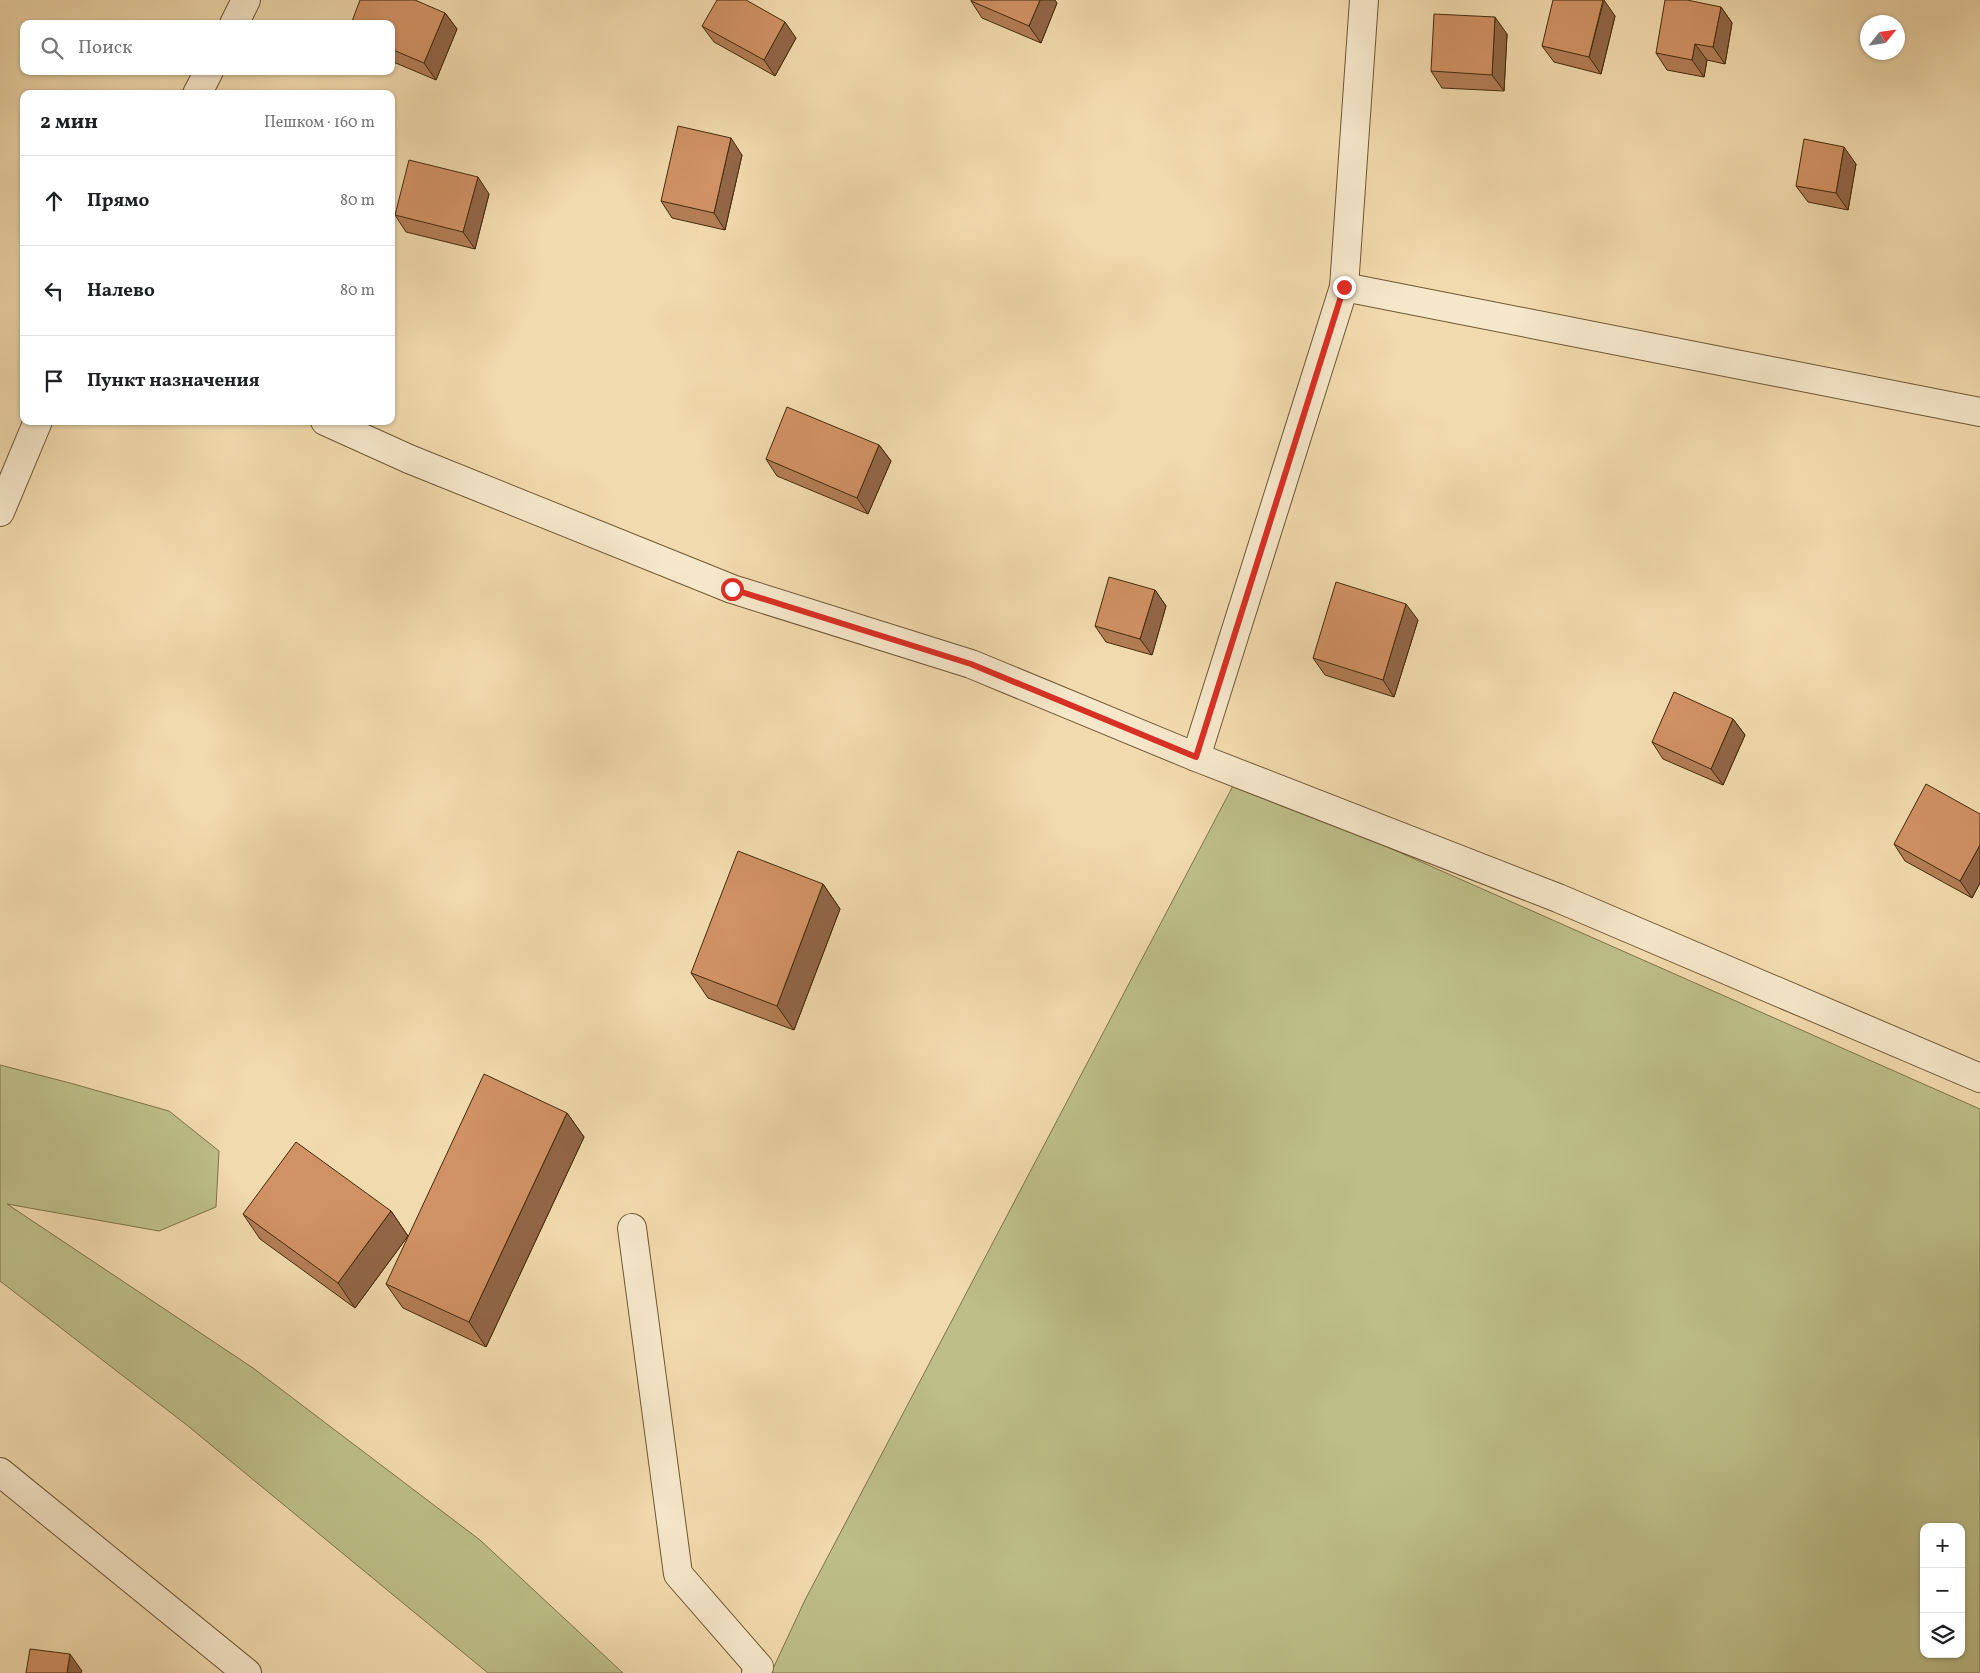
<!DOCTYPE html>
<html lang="ru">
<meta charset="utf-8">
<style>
:root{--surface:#fff;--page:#f2f2f2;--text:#202124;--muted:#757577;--line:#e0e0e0}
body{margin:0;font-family:Vollkorn,serif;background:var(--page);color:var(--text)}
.controls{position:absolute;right:15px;bottom:15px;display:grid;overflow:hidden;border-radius:10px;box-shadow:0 1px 4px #0004}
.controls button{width:45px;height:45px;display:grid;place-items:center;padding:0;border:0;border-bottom:1px solid var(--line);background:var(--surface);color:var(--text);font:25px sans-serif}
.compass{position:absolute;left:1860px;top:15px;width:45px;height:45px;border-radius:50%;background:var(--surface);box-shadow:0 1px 4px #0004;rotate:60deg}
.stop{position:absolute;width:15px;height:15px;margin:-11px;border:4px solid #d93025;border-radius:50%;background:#fff}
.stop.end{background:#d93025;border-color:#fff;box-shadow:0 1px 5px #0008}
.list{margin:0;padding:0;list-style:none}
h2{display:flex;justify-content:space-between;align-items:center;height:65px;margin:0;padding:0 20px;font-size:21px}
h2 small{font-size:16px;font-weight:400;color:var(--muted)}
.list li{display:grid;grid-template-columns:32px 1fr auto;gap:15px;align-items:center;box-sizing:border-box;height:90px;padding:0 20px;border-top:1px solid var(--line)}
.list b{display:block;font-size:19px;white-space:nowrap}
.list em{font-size:16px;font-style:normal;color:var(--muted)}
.icon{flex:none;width:28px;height:28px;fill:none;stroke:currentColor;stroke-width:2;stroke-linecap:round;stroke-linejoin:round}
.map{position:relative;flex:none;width:1980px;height:1673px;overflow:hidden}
.search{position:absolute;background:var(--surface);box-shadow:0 1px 4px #0004;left:20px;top:20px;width:375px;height:55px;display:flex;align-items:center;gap:12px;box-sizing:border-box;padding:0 18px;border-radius:10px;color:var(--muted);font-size:19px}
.panel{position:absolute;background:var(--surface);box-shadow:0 1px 4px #0004;left:20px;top:90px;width:375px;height:335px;border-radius:10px}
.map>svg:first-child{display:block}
</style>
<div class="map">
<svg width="1980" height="1673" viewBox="0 0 1980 1673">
<rect width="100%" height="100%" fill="#f1daad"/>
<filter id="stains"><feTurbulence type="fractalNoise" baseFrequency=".004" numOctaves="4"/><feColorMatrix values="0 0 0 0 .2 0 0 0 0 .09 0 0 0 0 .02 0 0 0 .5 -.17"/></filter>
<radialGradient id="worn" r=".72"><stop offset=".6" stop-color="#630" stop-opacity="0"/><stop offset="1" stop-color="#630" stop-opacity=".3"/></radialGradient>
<g fill="#bdbe88" stroke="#807449" fill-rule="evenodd">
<path d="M1236,780L1980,1109V1673H771L805,1600ZM1924,1527H1961V1654H1924Z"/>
<path d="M0,1065L70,1083L169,1111L219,1151L216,1207L159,1231L7,1204L253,1368L480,1540L623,1673H488L188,1426L0,1281Z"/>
</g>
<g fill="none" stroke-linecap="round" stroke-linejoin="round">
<g stroke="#6f5733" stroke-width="30">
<g id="minor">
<path d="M234,24L246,0"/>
<path d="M197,94L209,71"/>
<path d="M1344,287L1980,412"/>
<path d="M325,421L409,459L732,589L971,664L1196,757L1558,898L1980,1078"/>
<path d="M0,512L38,421"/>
<path d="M1196,757L1344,287L1364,0"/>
<path d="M632,1228L678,1574L759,1667L756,1673"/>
<path d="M0,1472L247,1673"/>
</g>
</g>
<use href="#minor" stroke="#f6e7ca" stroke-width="28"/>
</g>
<g fill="#b37d56" stroke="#442b0a">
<path d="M971,1L1057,3L1041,43L982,18Z"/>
<path d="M1721,7L1732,23L1725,64L1707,60L1704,77L1667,70L1656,53Z"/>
<path d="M445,13L457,29L436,80L391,61V24Z"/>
<path d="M1615,16L1601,74L1554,62L1542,46Z"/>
<path d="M702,26L796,38L775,76L714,42Z"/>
<path d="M1507,34L1504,91L1442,88L1431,71Z"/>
<path d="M742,155L725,230L672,218L661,201Z"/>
<path d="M1856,164L1848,210L1808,202L1796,186Z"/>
<path d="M489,194L475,249L406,232L395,215Z"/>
<path d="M879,445L891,461L868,514L777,476L766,459Z"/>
<path d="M1155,590L1166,606L1152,655L1106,642L1095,626Z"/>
<path d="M1418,620L1394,697L1325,675L1313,658Z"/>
<path d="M1733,719L1745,735L1723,785L1663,759L1652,742Z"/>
<path d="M1980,814V883L1972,898L1905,861L1894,844Z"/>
<path d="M823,884L840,909L794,1030L708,998L691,973Z"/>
<path d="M567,1113L584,1137L486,1347L403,1308L386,1284Z"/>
<path d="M391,1211L408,1236L355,1308L260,1239L243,1214Z"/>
</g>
<g fill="#926646" stroke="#442b0a">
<path d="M1040,0H1055L1057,3L1041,43L1029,26Z"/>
<path d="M1604,0L1615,16L1601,74L1589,57Z"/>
<path d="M1721,7L1732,23L1725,64L1713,47Z"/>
<path d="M445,13L457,29L436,80L424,63Z"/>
<path d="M1495,17L1507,34L1504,91L1492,75Z"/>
<path d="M785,22L796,38L775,76L764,60Z"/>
<path d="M1695,44L1707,60L1704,77L1692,60Z"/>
<path d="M731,138L742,155L725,230L714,213Z"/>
<path d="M1844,147L1856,164L1848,210L1836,193Z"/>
<path d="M478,177L489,194L475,249L463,232Z"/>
<path d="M879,445L891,461L868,514L857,498Z"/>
<path d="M1155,590L1166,606L1152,655L1140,639Z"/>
<path d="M1406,604L1418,620L1394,697L1383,680Z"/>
<path d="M1733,719L1745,735L1723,785L1711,769Z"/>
<path d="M1980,845V883L1972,898L1960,881Z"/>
<path d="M823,884L840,909L794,1030L777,1006Z"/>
<path d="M567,1113L584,1137L486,1347L469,1322Z"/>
<path d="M391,1211L408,1236L355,1308L338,1283Z"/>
<path d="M70,1654L82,1671L81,1673H67Z"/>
</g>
<g fill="#d09164" stroke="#442b0a">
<path d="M360,0H415L445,13L424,63L391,49V24H351Z"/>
<path d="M717,0H746L785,22L764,60L702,26Z"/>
<path d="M971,0H1040L1029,26L971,1Z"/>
<path d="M1553,0H1603L1589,57L1542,46Z"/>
<path d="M1665,0H1687L1721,7L1713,47L1695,44L1692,60L1656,53Z"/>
<path d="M1434,14L1495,17L1492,75L1431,71Z"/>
<path d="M678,126L731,138L714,213L661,201Z"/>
<path d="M1804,139L1844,147L1836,193L1796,186Z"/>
<path d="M409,160L478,177L463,232L395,215Z"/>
<path d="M787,407L879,445L857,498L766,459Z"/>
<path d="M1109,577L1155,590L1140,639L1095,626Z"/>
<path d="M1336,582L1406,604L1383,680L1313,658Z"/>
<path d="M1674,692L1733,719L1711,769L1652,742Z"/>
<path d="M1926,784L1980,814V845L1960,881L1894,844Z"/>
<path d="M738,851L823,884L777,1006L691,973Z"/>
<path d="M484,1074L567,1113L469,1322L386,1284Z"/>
<path d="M296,1142L391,1211L338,1283L243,1214Z"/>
<path d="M30,1649L70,1654L67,1673H26Z"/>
</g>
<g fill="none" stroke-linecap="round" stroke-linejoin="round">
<path stroke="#d93025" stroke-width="6" d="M732,589L971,664L1196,757L1344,287"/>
</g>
<rect width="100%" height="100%" filter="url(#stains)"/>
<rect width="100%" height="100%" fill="url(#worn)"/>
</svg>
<div class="controls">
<button>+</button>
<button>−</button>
<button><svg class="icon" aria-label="layers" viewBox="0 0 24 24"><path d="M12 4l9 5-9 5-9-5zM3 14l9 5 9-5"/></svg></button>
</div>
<svg class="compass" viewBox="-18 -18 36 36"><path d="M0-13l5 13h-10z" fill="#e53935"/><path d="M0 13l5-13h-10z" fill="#757577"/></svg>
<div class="stop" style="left:732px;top:589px"></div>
<div class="stop end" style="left:1344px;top:287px"></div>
<div class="search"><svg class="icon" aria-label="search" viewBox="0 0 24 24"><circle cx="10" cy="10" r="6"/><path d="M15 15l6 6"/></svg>Поиск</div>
<section class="panel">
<h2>2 мин<small>Пешком · 160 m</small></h2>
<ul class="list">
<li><svg class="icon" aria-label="ahead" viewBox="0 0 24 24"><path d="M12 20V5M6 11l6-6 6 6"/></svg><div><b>Прямо</b></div><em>80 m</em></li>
<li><svg class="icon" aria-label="left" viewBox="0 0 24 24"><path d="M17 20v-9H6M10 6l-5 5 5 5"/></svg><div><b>Налево</b></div><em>80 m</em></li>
<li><svg class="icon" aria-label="arrive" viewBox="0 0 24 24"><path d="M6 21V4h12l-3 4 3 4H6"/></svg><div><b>Пункт назначения</b></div></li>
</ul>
</section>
</div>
